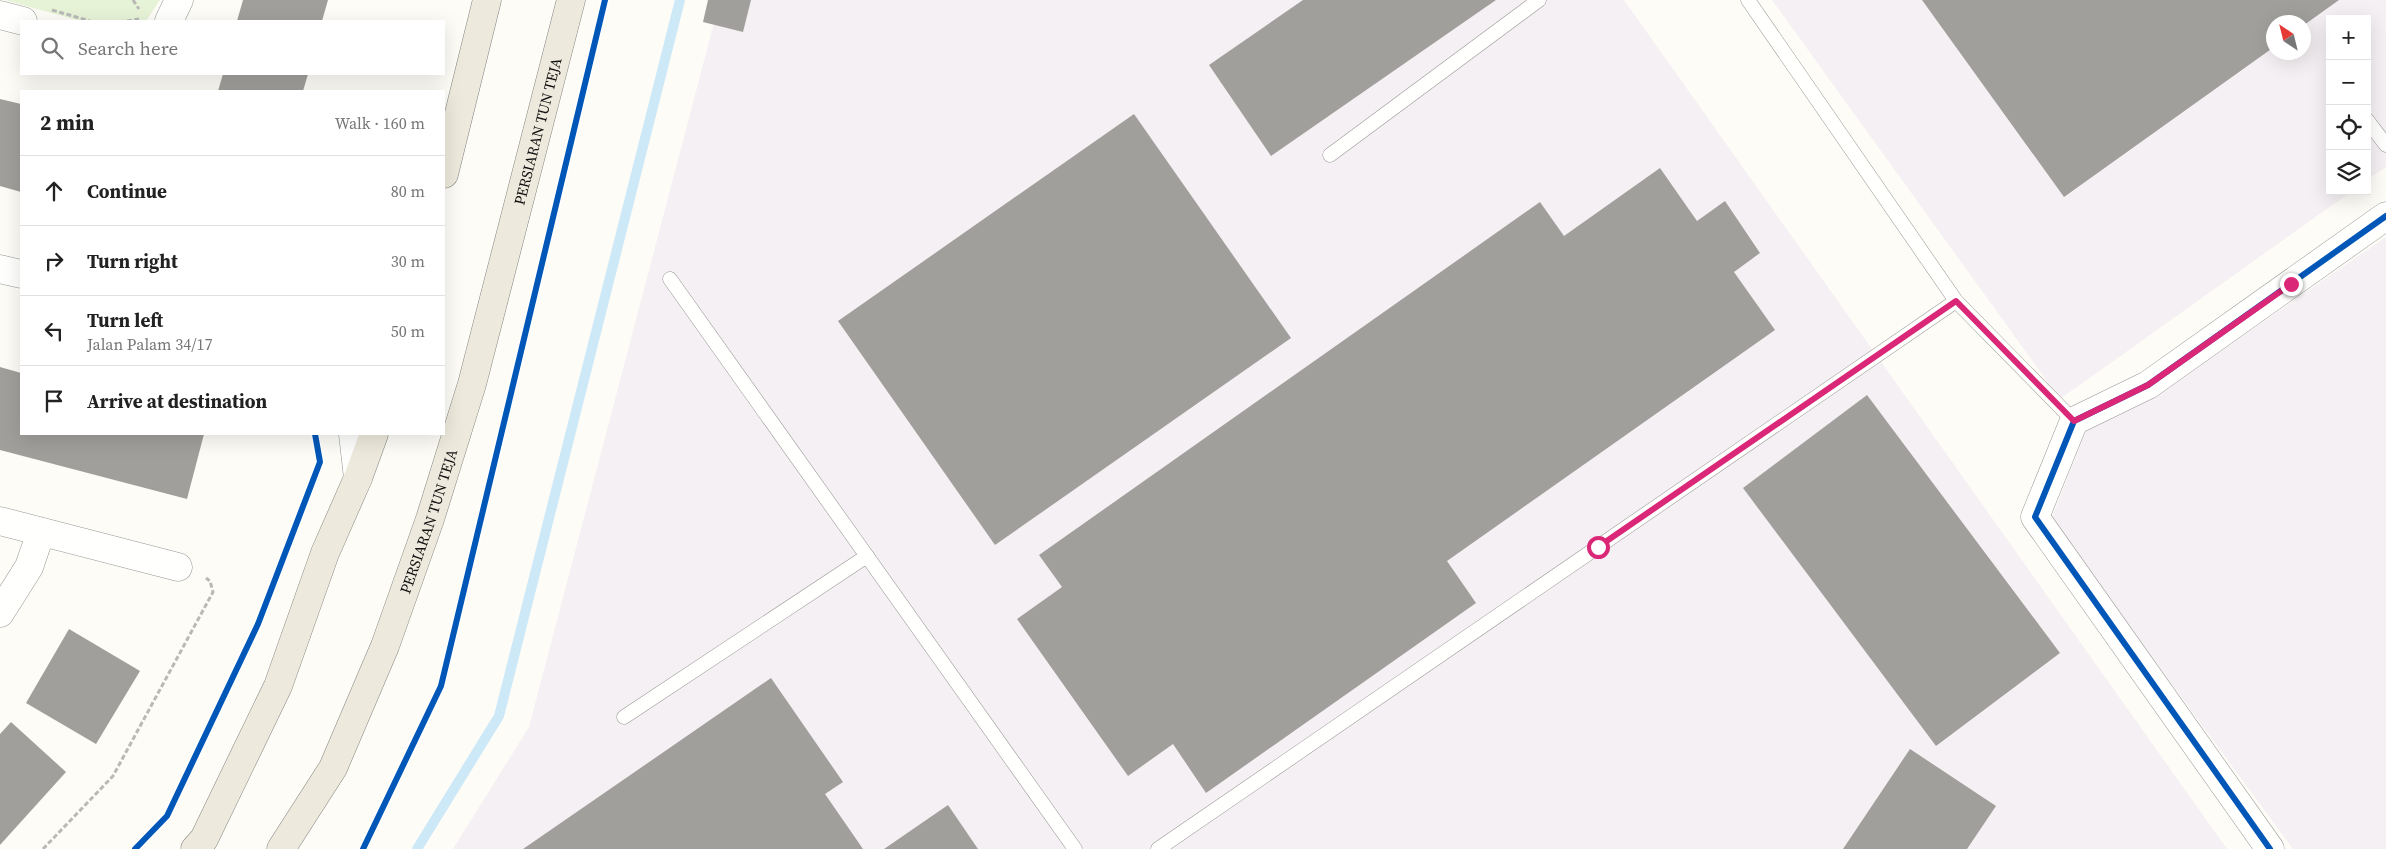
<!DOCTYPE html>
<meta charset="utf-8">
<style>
:root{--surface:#fff;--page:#f2f2f2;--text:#222;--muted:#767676;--line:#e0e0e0}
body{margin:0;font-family:"Source Serif 4",serif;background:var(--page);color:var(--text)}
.controls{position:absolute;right:15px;top:15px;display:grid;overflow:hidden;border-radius:0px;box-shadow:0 5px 20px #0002}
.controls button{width:45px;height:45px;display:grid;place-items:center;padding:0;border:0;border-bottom:1px solid var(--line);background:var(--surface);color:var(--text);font:25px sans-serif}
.compass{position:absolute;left:2266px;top:15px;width:45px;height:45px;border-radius:50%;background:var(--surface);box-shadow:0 5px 20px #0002;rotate:325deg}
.stop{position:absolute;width:15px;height:15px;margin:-11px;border:4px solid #db2777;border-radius:50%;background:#fff}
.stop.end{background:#db2777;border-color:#fff;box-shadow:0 1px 5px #0008}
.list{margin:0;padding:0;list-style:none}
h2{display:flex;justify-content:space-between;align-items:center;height:65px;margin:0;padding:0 20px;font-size:21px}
h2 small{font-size:16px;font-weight:400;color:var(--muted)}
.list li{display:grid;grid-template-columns:32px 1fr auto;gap:15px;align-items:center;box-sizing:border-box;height:70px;padding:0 20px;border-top:1px solid var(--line)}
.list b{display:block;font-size:19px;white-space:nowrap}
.list p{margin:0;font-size:16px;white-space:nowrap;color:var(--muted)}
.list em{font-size:16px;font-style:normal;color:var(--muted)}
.icon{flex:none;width:28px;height:28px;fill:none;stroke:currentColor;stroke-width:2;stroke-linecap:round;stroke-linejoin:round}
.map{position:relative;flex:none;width:2386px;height:849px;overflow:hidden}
.search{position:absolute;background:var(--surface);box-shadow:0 5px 20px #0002;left:20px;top:20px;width:425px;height:55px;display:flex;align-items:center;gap:12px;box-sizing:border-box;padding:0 18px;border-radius:0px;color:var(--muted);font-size:19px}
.panel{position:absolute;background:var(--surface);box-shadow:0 5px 20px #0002;left:20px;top:90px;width:425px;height:345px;border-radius:0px}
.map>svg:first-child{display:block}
</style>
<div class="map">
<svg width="2386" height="849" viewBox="0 0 2386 849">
<rect width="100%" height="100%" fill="#fdfcf7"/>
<g fill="#f5f0f3" fill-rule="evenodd">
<path d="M720,0H1624L2227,849H453L529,727Z"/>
<path d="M1772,0H2386V167L2367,180V19H2330V191H2352L2060,399ZM2274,22H2304V52H2274Z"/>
<path d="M2386,237V849H2293L2051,520L2086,431L2157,395Z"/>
</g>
<path fill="#e7f3d7" d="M5,0H160L146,21H80Z"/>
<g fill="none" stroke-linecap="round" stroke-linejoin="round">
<path stroke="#cde8f7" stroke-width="10" d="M417,849L499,716L680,0"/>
</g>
<g fill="#a19f9c">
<path d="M243,0H328L322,21H237Z"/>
<path d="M708,0H751L743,32L703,22Z"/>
<path d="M1303,0H1496L1271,156L1209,65Z"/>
<path d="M1922,0H2339L2304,25V22H2274V47L2064,197Z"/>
<path d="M223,74H308L303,91H218Z"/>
<path d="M0,99L21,104V192L0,186Z"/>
<path d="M1134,114L1291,338L995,545L838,321Z"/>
<path d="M1660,168L1697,221L1725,201L1760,253L1734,272L1775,330L1447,561L1476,603L1206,793L1173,744L1128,776L1017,619L1062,587L1039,555L1540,202L1564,236Z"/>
<path d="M0,367L21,373V434H204L187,499L0,450Z"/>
<path d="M1867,395L2060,653L1936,746L1743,488Z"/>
<path d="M69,629L140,671L96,744L26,703Z"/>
<path d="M771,678L843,782L825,794L863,849H523Z"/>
<path d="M11,722L66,772L0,845V734Z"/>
<path d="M1910,749L1996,806L1967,849H1843Z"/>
<path d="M948,805L978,849H884Z"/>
</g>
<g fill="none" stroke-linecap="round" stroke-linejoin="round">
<g stroke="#979795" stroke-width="15">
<g id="lane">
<path d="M1748,0L1956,301L2074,421"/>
<path d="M2367,120L2386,145"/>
<path d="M1330,155L1539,0"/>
<path d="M670,279L1075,849"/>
<path d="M624,717L867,556"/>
<path d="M1158,849L1956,301"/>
</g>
</g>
<g stroke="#979795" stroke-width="29">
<g id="street">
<path d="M0,15L23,21"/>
<path d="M169,21L179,0"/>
<path d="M0,269L21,274"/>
<path d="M353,434L358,478"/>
<path d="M0,521L178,567"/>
<path d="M0,613L29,567L41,532"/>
<path d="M2270,849L2035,517L2074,421L2148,385L2386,216"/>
</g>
</g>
<g stroke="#858482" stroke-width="29">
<g id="primary">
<path d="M444,174L487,0"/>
<path d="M195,849L204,839L278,686L325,553L358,478L374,434"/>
<path id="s1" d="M281,849L333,768L385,646L430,519L472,384L571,0"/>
</g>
</g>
<g stroke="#b9b9b8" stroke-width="3" stroke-dasharray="5 2.5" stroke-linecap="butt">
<path d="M133,0L139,9"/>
<path d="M52,10L90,21"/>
<path d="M127,21L139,19"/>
<path d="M43,849L113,776L213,592L210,581L206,578"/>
</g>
<use href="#lane" stroke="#fffffe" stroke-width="14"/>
<use href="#street" stroke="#fffffe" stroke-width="28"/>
<use href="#primary" stroke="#ede9dc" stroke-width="28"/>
<g stroke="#fff" stroke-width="9">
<g id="cycleway">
<path d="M135,849L167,816L258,624L320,462L315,434"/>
<path d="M363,849L441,686L605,0"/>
<path d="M2270,849L2035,517L2074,421L2148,385L2386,216"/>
</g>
</g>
<use href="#cycleway" stroke="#0057b8" stroke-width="6"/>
</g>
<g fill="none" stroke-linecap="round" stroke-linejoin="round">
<path stroke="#db2777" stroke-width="6" d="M1598,547L1956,301L2074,421L2148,385L2291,284"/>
</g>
<g text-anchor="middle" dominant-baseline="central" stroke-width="5" stroke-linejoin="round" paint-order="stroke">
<g font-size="15" fill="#111" stroke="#fff">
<text stroke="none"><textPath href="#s1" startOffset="766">PERSIARAN TUN TEJA</textPath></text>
<text stroke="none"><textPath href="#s1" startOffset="361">PERSIARAN TUN TEJA</textPath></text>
</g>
</g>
</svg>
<div class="controls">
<button>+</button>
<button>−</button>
<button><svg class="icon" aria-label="locate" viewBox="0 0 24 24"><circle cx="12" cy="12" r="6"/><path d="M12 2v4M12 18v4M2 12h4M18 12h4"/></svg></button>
<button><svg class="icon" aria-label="layers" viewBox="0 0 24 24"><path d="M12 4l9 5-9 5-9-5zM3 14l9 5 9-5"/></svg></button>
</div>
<svg class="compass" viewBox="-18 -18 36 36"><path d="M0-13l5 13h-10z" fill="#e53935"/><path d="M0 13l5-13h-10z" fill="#767676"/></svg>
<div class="stop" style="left:1598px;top:547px"></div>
<div class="stop end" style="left:2291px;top:284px"></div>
<div class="search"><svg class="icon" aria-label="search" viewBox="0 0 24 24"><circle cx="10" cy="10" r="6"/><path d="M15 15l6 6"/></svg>Search here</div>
<section class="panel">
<h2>2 min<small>Walk · 160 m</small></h2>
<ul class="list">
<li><svg class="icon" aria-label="ahead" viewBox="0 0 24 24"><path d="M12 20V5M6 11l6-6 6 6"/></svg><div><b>Continue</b></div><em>80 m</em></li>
<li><svg class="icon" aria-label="right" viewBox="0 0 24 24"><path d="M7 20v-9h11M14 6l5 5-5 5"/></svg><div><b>Turn right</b></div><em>30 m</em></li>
<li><svg class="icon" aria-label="left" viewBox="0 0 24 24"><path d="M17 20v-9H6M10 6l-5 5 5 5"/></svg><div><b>Turn left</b><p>Jalan Palam 34/17</p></div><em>50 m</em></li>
<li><svg class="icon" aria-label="arrive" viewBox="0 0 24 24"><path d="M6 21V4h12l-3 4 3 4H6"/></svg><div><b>Arrive at destination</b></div></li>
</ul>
</section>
</div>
